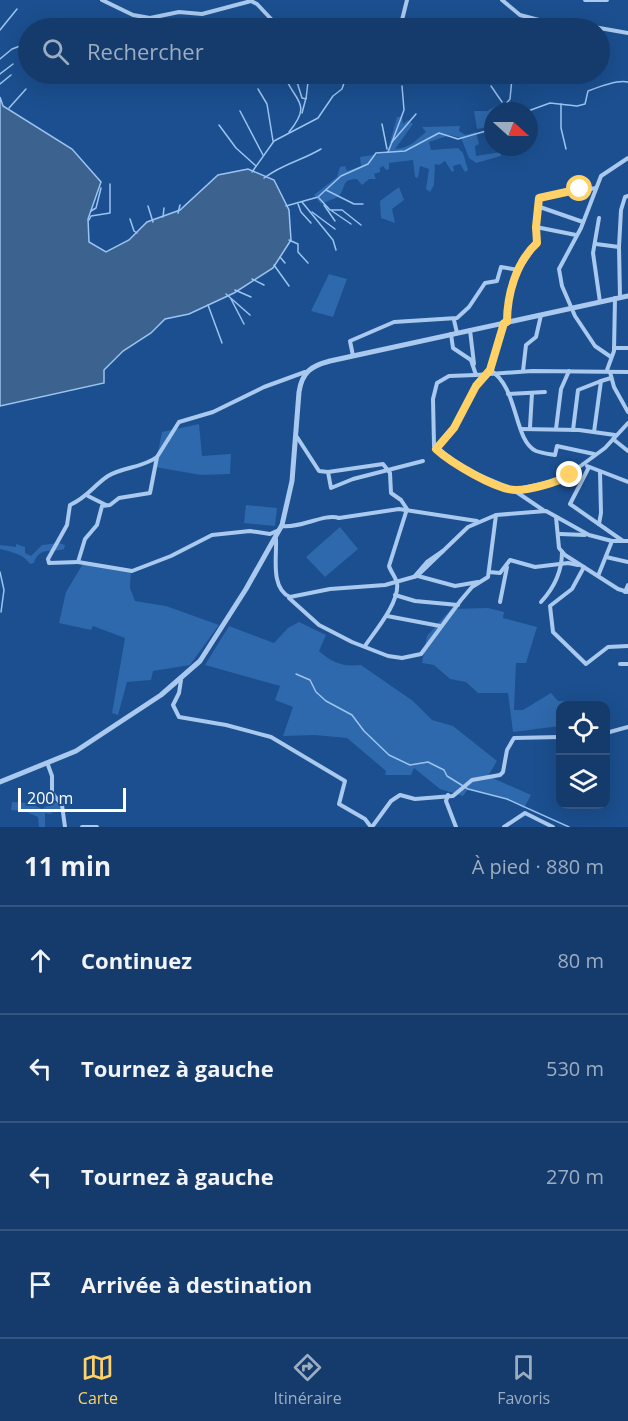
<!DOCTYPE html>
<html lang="fr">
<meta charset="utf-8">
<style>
:root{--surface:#143b6b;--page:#1d4271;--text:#f1f3f6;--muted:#9dadc1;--line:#33557e;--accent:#ffd166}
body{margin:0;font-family:"Open Sans",sans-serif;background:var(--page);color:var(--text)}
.controls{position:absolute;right:18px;bottom:18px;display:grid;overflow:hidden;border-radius:12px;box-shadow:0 6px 24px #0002}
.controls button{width:54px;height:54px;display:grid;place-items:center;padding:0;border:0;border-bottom:2px solid var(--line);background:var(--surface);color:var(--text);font:30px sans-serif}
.compass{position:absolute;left:484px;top:102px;width:54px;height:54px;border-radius:50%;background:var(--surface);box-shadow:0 6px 24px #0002;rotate:111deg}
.scale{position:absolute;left:18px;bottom:15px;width:108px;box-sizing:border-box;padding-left:6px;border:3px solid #fff;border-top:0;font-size:16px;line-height:21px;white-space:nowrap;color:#fff;-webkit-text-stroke:4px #1b4f8f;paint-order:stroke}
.stop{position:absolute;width:18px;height:18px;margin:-14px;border:4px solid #ffd166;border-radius:50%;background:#fff}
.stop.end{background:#ffd166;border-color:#fff;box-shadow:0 2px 6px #0008}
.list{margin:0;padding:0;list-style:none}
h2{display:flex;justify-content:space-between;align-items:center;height:78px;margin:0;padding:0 24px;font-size:26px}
h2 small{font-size:20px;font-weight:400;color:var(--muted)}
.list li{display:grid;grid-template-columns:39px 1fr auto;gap:18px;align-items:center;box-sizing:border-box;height:108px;padding:0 24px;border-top:2px solid var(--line)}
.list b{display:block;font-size:22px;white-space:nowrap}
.list em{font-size:20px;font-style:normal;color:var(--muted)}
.icon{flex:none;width:33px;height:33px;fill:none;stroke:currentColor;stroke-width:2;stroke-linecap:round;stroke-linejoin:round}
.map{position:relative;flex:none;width:628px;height:827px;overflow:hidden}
.search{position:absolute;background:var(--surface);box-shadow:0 6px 24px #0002;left:18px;right:18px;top:18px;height:66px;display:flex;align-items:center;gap:15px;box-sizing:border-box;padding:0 21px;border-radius:33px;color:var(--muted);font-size:22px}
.sheet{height:510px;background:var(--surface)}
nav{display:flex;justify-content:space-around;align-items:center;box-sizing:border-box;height:84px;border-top:2px solid var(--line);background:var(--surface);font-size:16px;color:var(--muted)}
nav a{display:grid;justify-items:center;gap:3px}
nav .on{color:var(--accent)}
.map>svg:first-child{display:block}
</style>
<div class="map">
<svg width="628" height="827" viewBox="0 0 628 827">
<rect width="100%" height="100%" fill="#1b4f8f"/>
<g fill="#2e69ad">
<path d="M498,105L500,111H493V126L477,129L474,111H487Z"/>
<path d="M397,117H402L403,124L408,120L413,124L395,149C410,148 415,141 426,132L422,127L460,126L459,131L466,135L476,132L479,144L475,146L476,156L501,152V156L476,163L469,158L461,138L450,135L429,142L431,150L458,148L463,153L468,170L465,172L460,164L453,166L454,171L452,172L445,161L439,165L435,164L434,185L430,192L426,189L429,169L420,166L418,178L415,177L413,160L389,163V169L386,170L383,166L380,168V172L374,174L376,179H369L362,185L357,179C340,179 347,188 338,197L321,204L314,195L337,177L340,167L345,166L347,171L361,166L360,157L387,153Z"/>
<path d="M399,187L404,200L392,209L395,223L381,218L380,201Z"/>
<path d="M329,274L347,279L333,317L311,311Z"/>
<path d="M199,424L202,456L231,454L230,474L201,475L155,467L162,432Z"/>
<path d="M246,505L277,508L275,526L244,523Z"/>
<path d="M340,527L358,549L325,577L306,557Z"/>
<path d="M59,543L65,545L64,549C52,553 39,546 34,563L30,564C25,555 12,552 0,549V545L16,547V544L25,547V553L31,556L42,545Z"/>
<path d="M84,562L131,570L130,588L135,601L166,606L219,625L190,665L153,671L151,680L127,682L118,715L112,713L125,638L93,626L91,630L59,623L66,592Z"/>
<path d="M488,608L504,612L503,618L537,627L526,663H516L514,710H523L551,693L558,701L584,702L589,705L560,706V726L513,732L508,693H478L466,682L450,679L434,665L422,663L427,636L451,609Z"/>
<path d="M299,622L326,635L319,651C332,663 344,667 361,665L413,701L432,720L453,726L497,761L488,776L531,795L524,808L507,799L468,789L463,796L440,789L414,768L411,775H385L386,771L347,738L315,735L283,736L293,707L275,700L280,686L205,665L229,626L274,643L288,628Z"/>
<path d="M12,802L29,803L42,809L51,803H59L61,808L50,814L45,813V827H39L38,817L24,811L11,810Z"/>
</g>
<path fill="#3c6290" stroke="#9cc4f0" stroke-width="1.5" d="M0,97L3,106L72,149L101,182L88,219L89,242L106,252L129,240L147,222L180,210L218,175L248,169L274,180L289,210L291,240L273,268L234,293L189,314L165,319L151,333L123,351L104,370V383L0,406Z"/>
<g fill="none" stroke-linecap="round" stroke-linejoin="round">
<g stroke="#9cc4f0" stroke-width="1.5">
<path d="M287,28L289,23"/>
<path d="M0,30L17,9"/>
<path d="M0,59L12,49L28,43"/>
<path d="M0,74L13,64"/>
<path d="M284,74C293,101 314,102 289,132"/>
<path d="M308,74V82"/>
<path d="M297,82H308L306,99L302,98Z"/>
<path d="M0,84L11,75"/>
<path d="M491,86L502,102"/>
<path d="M258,89L267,104L273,141"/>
<path d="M561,104V128L566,149"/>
<path d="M9,108L26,89"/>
<path d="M240,111L263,155"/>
<path d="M500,111L510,99L512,78L516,74"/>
<path d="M528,111L550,103L577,106L585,104L588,91C598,87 618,79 628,82"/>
<path d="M302,113L306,98"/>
<path d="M382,124L387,149"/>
<path d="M219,125L236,148L256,166"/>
<path d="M392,142L404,110L402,86"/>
<path d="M388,152L392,142L416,114"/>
<path d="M252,172L274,141L318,118L333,96L342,89L347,74"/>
<path d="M264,178C284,163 301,161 321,149"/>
<path d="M326,190L354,204H363"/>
<path d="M319,198L330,210H342L361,225"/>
<path d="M302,202L333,240L336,250"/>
<path d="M298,204L301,212L311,223"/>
<path d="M324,205L335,221"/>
<path d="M148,206L153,222"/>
<path d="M286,206L318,197L341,176L368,164L376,153L405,151L439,133L458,139L493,129"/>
<path d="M91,211L96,208L101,188"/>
<path d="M332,211L351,224"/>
<path d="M312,212L335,229"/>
<path d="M178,213L180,205"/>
<path d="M163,217L164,208"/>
<path d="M130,219L134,231L137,233"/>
<path d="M89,220L91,216L110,213V184"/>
<path d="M289,240L298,244V252L308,263"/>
<path d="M280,257L285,263"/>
<path d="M274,265L289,286"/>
<path d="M252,279L264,285"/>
<path d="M235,290L251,297"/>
<path d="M226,294L250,315"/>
<path d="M231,299L244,324"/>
<path d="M208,305L222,343"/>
<path d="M0,572L4,590L1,612"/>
<path d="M296,674L310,680L316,692L326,701L352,715L364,731L389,755L410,765L428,762L444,770L447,776L468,789L507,799L569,827"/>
</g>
<g stroke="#a9c9ee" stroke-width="4">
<path d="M102,0L133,15L150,18L179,12L202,14L251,1L257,4L273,21L292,20L311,27L331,28"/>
<path d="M502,0L520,15L569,28"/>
<path d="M585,0H607"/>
<path d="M400,28L407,0"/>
<path d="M424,28H431"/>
<path d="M572,28L588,26L628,33"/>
<path d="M537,206L583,222"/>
<path d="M599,218L593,253L600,302"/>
<path d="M536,227L576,235"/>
<path d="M596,244L619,247L621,210L625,197L628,196"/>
<path d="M619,247L620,297"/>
<path d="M454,320L457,333"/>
<path d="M507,322L508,297L519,270"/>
<path d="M470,330L474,364"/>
<path d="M451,334L453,348L471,360L476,375L532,371L628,372"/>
<path d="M614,348H628"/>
<path d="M353,356L350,341L394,322L457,318L469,307L485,283L497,281L501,267L519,270L537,243L536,227L539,198L596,188"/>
<path d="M611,357L595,346L575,316L562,286L559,269L581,228L601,176L628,158"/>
<path d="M490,370C519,387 513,440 536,451C541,453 549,454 555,455L557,446L594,454"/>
<path d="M607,370L614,351L615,298"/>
<path d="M523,371L526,345L536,337L541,315"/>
<path d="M610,372L614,387L628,412"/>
<path d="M476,375L449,376L437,383L433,399L434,446L467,470L514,490L563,479L605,448L628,423"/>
<path d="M508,394L545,392"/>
<path d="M530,427L532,393"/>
<path d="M521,429L579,430L615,435"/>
<path d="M556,429L561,389L569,371"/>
<path d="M573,430L578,390L601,381"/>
<path d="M594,432L601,381L611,378"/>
<path d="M297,437L319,471L328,472L331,488L353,479L423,461"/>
<path d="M613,439L628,451"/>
<path d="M436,449L454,428L470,395L490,370L503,323"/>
<path d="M587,466L628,482"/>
<path d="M589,467L570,504L623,541"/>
<path d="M328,472L383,464L390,473L391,493L401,500L407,509L389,566C391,572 396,578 397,583C400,602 375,631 365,646"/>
<path d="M515,491L543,510"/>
<path d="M88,496L106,505"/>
<path d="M556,517L559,548L565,555L618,589L628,592"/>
<path d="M599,524L601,513L600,472"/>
<path d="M281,526C300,529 324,513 339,518L399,509L477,521"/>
<path d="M279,530L270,534L250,531L212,535L171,556L132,571L78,562L85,539L97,525L102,506L110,505L119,498L150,493L157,457L179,422L213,412L264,387L305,372"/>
<path d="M560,534L585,535"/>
<path d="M276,539C277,556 270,588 290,597L330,589L385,585L417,576L468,527L496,515L546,511L589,535L612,541H628"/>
<path d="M606,557L628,562"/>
<path d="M78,562L49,563L48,559L67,525L70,505C88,497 94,485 108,476C123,467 142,468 157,457"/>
<path d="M584,567L572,589L550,606L553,632L586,664L608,647L628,646"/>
<path d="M489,572L500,573L510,560L535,567L568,563L578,565"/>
<path d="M418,576L455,586L478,582"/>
<path d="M598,576L612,541"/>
<path d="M414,577L427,562L443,551"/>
<path d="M625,592L628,585"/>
<path d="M395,595L415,601L458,605"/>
<path d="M289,598L319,625L352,642L388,656L402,658L421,654L461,600L472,587L488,577L496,515"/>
<path d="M500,602L507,567"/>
<path d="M541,602C554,588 562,572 562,552"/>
<path d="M387,616L440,626"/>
<path d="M620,664H628"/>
<path d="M181,680L179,693L173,705L179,717L226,725L271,737L345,781L339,804L365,819L371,827"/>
<path d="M606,733L628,727"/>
<path d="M48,765L52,776V793L62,805L65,827"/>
<path d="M448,795L446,801L456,827"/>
<path d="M82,827H97"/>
<path d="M372,827L391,801L400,795L415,799L453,796L472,780L500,775L503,772L507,750L514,738L560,737"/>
<path d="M504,827L525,813L553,827"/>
</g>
<path stroke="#a9c9ee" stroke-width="5" d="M0,782L76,751L161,695L200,661L246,589L282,525L292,481L299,392C302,372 311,366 330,361L628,296"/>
</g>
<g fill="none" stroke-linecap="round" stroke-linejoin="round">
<path stroke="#ffd166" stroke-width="8" d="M570,475C558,482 531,490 516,490C496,490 450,462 436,449L454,428L476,386L490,370L504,323L507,322C507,295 516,262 537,243L536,227L539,198L580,189"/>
</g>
</svg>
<div class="controls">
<button><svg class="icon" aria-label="locate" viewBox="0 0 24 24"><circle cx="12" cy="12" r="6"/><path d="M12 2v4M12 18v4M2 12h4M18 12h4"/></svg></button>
<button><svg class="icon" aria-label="layers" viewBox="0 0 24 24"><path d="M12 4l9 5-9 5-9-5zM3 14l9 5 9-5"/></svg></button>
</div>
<svg class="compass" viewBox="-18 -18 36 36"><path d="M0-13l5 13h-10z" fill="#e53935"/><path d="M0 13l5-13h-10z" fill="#9dadc1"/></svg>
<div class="scale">200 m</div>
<div class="stop" style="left:580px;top:189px"></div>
<div class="stop end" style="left:570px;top:475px"></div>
<div class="search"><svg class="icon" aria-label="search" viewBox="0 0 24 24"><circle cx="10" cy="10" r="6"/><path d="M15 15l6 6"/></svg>Rechercher</div>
</div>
<section class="sheet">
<h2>11 min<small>À pied · 880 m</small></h2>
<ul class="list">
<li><svg class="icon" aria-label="ahead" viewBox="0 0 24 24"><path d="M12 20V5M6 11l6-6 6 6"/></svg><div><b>Continuez</b></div><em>80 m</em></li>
<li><svg class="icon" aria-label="left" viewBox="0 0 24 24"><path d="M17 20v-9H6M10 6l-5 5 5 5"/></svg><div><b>Tournez à gauche</b></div><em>530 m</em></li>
<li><svg class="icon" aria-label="left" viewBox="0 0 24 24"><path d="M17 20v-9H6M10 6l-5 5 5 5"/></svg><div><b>Tournez à gauche</b></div><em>270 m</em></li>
<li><svg class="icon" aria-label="arrive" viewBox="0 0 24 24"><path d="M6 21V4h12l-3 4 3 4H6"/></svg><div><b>Arrivée à destination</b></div></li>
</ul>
</section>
<nav>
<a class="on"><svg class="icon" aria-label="map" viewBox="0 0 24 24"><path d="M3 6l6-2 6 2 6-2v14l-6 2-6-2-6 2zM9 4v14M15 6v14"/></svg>Carte</a>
<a><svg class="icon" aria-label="directions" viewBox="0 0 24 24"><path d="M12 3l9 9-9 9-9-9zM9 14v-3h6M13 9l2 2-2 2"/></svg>Itinéraire</a>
<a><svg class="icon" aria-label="saved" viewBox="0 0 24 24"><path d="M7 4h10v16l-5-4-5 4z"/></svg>Favoris</a>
</nav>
